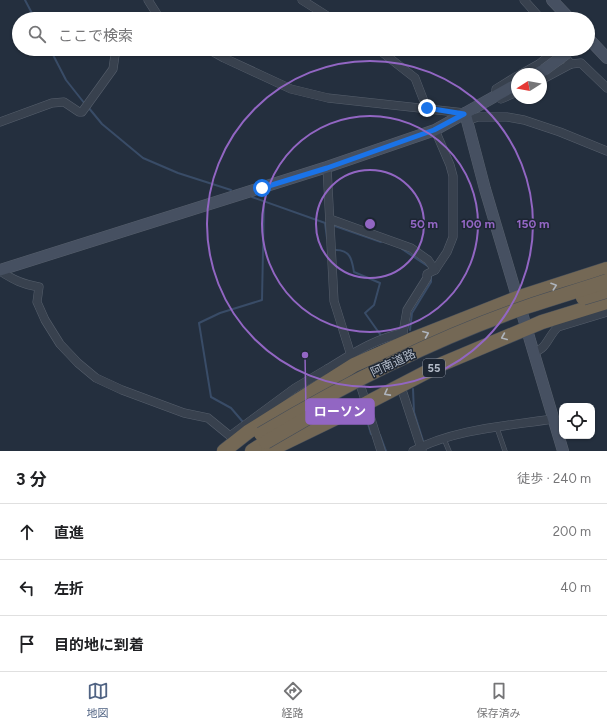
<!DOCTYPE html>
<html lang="ja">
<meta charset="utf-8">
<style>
:root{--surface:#fff;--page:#f6f6f6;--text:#202124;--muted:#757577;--line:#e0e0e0;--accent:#506383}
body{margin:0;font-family:Figtree,"Noto Sans JP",sans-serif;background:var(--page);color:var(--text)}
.controls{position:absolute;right:12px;bottom:12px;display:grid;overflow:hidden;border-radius:8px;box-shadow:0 1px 3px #0004}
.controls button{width:36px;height:36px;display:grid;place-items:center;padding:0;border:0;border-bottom:1px solid var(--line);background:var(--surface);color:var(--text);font:20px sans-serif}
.compass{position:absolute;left:511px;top:68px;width:36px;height:36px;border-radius:50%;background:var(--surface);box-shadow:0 1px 3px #0004;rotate:259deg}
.stop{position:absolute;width:12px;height:12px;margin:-9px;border:3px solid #1a73e8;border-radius:50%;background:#fff}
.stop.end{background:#1a73e8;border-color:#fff;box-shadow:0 1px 4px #0008}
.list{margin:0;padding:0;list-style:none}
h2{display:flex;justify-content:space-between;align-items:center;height:52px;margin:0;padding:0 16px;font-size:17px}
h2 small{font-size:13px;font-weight:400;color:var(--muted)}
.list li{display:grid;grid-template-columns:26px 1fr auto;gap:12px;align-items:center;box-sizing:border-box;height:56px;padding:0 16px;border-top:1px solid var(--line)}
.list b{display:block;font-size:15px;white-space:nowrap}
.list em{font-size:13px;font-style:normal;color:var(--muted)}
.icon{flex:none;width:22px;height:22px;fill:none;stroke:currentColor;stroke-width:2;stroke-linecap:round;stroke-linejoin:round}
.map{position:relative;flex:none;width:607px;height:451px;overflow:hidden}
.search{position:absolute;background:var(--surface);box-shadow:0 1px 3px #0004;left:12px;right:12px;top:12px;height:44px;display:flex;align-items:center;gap:10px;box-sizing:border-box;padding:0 14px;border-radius:22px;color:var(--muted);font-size:15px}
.sheet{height:220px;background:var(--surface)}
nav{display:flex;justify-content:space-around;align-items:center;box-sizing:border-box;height:56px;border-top:1px solid var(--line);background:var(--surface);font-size:11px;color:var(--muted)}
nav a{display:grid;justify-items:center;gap:2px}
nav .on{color:var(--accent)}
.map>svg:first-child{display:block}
</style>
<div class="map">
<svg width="607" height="451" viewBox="0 0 607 451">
<rect width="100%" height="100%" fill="#242f3e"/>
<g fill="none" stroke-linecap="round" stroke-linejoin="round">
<g stroke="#394c67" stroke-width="2">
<path d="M25,0L35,19"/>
<path d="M50,49L66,80L85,104"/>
<path d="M88,107L102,124L143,158L178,173L231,190"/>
<path d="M252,197L328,224"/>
<path d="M325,223L327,238"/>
<path d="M332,225L381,242"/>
<path d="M402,249L429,267"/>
<path d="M336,250C351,250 352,261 354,272L380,283L374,305L365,313L382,337"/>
<path d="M410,330L412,313L431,282V274"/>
<path d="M413,389L414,412L424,444"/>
<path d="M362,412L366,417L371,434"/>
<path d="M243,422L231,408L211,397L199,323L220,313L262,300L264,201"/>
<path d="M380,435L386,451"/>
</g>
<g stroke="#565f6c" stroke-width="5">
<g id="lane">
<path d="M497,428L505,451"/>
<path d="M444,439L449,451"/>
</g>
</g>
<g stroke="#565f6c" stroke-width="9">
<g id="street">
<path d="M148,0L160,19"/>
<path d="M302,0L332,19"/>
<path d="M524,0L541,19"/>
<path d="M208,49L224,58L291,89L328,98L465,113"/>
<path d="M378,49L415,78L427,109"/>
<path d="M558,49L571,64L581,63L607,88"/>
<path d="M521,74L539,64L558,49"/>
<path d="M517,76L496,89V96L501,99L517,92"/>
<path d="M541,80L571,64"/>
<path d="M466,121L478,117H507L524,120L560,132L607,151"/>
<path d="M0,122L52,103L64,102L79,112H82L113,69L115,55L119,49"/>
<path d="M435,130L450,165L453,176V237L447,252L435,270"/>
<path d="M327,167L334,301L381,451"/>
<path d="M0,271C14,280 22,284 39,287L37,302L45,320L60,344L78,363L96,378L122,390L184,413L208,418L230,436L295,388L327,369L334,377"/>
<path d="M534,352C547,349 548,336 558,327L607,312"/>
<path d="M327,369C352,354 374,339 403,333L407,310L427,278V274L435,270L428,260L411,248L330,219"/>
<path d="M403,393L422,451"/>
<path d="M413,451C454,429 507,426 553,419"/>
</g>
</g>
<g stroke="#565f6c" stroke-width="12">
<g id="secondary">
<path d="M552,0L570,19"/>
<path d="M588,38L607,58"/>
<path d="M536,74L544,70"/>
<path d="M465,113L485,189L563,451"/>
<path d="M0,270L327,167L435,130L517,84"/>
</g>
</g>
<g stroke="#434c59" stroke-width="15">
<g id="highway">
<path d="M224,451L248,432L354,365L413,339L517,298L607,269"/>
<path d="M252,451L266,442"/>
<path d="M268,451L367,403L442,364L542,322L607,302"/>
</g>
</g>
<use href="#lane" stroke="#38414e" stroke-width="4"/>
<use href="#street" stroke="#38414e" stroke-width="8"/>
<use href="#secondary" stroke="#465061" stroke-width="11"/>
<use href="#highway" stroke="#746855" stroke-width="14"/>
<g stroke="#565f6c" stroke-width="12" stroke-linecap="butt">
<path id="secondary-bridge" d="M544,70L567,53"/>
</g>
<g stroke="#434c59" stroke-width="15" stroke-linecap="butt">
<g id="highway-bridge">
<path d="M583,298L607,291"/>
<path d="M261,434C345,384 433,339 526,307C553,298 580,290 607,281"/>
<path d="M266,442L311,416"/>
</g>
</g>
<use href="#secondary-bridge" stroke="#465061" stroke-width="11"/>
<use href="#highway-bridge" stroke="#746855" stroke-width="14"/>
</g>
<defs><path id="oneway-chevron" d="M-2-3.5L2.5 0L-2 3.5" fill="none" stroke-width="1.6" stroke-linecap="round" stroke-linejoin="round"/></defs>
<g stroke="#aeb4bd">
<use href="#oneway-chevron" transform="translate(554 286) rotate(-19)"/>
<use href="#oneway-chevron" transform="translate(426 334) rotate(-22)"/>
<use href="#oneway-chevron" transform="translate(504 337) rotate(157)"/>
<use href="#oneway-chevron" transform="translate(387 393) rotate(152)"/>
</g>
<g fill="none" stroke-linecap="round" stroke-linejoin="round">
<path stroke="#1a73e8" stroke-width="5" d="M262,188L327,168L434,130L464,114L427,108"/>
</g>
<g fill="none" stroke="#9266c3" stroke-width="2">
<circle cx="370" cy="224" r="54"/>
<circle cx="370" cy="224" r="108"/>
<circle cx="370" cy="224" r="163"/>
</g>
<g text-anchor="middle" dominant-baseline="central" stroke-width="3" stroke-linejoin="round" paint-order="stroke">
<rect fill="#1d2633" stroke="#878f9c" stroke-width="1" x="423" y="359" width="22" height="18" rx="3"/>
<g font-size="11" font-weight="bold" fill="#b4bcc9">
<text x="434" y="368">55</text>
</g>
<g font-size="12" fill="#b4bcc9" stroke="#1d2633">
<text transform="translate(393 363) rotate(-25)">阿南道路</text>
</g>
</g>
<circle cx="370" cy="224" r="6" fill="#9266c3" stroke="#1d2633" stroke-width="2"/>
<g font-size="12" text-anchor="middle" font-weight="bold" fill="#9266c3" stroke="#1d2633" stroke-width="3" stroke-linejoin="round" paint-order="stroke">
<text x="424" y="228">50 m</text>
<text x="478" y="228">100 m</text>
<text x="533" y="228">150 m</text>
</g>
<path fill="none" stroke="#9266c3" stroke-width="1.5" d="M305 355L306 411"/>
<circle fill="#9266c3" stroke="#1d2633" stroke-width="1.5" cx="305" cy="355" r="4"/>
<rect fill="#9266c3" stroke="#9266c3" stroke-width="1.5" x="306" y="399" width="68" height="25" rx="4"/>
<g font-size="13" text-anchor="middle" font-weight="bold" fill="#fff">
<text x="340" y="416">ローソン</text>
</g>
</svg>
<div class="controls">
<button><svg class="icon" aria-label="locate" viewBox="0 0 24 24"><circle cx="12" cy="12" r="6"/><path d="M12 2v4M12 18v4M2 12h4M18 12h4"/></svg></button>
</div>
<svg class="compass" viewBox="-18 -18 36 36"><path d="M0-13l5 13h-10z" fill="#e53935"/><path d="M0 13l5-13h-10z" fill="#757577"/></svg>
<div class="stop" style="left:262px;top:188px"></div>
<div class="stop end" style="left:427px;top:108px"></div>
<div class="search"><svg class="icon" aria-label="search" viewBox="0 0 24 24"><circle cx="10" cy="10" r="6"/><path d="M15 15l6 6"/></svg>ここで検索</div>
</div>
<section class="sheet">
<h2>3 分<small>徒歩 · 240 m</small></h2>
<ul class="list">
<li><svg class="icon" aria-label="ahead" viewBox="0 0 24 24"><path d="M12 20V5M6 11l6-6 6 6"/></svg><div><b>直進</b></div><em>200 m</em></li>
<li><svg class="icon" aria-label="left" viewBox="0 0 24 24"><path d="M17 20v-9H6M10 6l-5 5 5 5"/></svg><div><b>左折</b></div><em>40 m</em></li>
<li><svg class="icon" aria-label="arrive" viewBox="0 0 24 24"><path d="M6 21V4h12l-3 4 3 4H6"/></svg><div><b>目的地に到着</b></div></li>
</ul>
</section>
<nav>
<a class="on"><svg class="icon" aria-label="map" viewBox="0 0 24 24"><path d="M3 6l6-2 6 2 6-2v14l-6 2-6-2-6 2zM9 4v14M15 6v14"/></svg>地図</a>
<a><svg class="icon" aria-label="directions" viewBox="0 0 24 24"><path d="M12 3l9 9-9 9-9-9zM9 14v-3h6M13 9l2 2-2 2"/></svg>経路</a>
<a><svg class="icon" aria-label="saved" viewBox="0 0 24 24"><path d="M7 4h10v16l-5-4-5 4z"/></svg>保存済み</a>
</nav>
